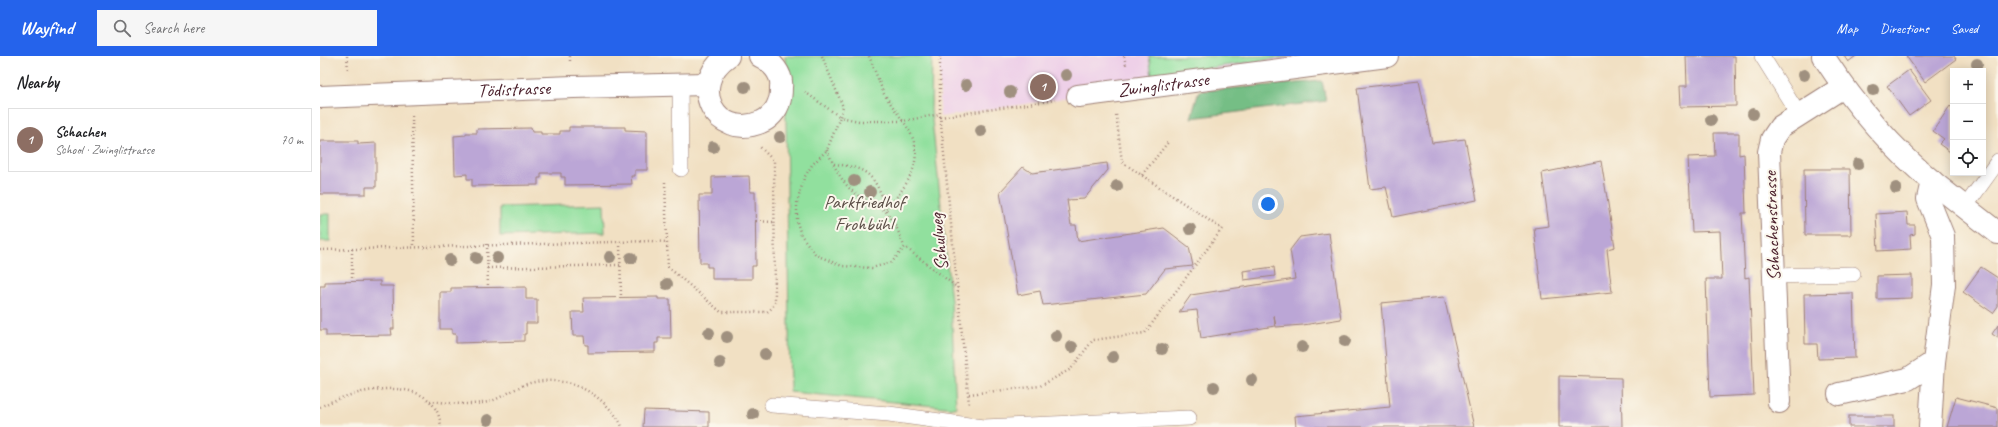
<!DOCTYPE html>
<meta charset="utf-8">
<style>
:root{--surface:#fff;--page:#f6f6f6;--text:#202124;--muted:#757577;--line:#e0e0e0;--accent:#2563eb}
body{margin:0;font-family:Caveat,sans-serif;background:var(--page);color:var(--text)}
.controls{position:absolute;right:12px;top:12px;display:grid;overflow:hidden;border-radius:0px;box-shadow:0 2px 10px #0003}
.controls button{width:36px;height:36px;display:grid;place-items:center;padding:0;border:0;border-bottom:1px solid var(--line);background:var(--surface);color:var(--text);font:20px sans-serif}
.you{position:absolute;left:948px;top:148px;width:14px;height:14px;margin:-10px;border:3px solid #fff;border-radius:50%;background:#1a73e8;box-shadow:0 0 0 6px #1a73e833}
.badge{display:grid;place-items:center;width:26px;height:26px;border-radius:50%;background:var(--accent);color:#fff;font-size:13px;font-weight:700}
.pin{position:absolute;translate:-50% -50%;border:2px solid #fff;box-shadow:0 1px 4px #0006}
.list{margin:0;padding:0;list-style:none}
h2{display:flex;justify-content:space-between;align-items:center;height:52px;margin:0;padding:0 16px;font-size:17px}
h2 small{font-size:13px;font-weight:400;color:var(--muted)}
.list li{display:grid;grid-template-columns:26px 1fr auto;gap:12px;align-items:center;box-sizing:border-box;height:64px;margin:0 8px 8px;padding:0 8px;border:1px solid var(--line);border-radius:0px}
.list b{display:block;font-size:15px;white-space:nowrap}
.list p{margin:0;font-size:13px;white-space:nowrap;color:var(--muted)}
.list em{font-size:13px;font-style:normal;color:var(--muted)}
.icon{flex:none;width:22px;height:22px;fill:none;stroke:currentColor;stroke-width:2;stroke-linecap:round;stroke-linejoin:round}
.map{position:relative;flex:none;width:1678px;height:371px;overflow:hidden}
header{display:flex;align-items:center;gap:24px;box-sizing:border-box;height:56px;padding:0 20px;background:var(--accent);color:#fff}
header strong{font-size:19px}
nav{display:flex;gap:22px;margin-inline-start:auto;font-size:14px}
.search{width:280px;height:36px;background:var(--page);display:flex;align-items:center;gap:10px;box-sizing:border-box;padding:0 14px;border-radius:0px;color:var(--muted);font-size:15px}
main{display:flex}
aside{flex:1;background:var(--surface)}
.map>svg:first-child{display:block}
</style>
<header>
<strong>Wayfind</strong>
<div class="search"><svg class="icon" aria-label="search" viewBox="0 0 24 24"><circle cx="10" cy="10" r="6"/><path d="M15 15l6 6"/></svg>Search here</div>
<nav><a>Map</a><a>Directions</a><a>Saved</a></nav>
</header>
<main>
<aside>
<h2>Nearby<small></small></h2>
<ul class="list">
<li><span class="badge" style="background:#8d6e63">1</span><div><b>Schachen</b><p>School · Zwinglistrasse</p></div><em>70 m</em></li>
</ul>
</aside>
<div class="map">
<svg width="1678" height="371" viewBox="0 0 1678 371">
<rect width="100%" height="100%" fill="#fbf7ec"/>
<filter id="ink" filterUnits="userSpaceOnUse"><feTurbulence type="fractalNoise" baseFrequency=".025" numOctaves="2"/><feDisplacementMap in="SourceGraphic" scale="8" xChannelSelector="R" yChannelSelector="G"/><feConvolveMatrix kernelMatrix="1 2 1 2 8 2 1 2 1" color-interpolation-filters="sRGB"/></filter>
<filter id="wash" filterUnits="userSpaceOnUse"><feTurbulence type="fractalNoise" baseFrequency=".012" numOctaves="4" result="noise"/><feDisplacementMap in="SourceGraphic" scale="16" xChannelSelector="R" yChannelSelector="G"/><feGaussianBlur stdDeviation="0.9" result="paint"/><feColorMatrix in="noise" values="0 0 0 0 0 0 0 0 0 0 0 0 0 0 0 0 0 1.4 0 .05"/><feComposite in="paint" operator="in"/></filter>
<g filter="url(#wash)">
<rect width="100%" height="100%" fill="#f1e0c3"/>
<path fill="#eed0e8" d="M620,0H1067L758,40L620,61Z"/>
<g fill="#91e09e" stroke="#6e8064">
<path d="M465,0H612L611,54L631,245L636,352L470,336Z"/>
<path d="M829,0H975L832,20Z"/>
<path d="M284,148L285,177L180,180V151Z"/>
<rect x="0" y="158" width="10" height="27"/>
</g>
<path fill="#74be85" stroke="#5f6e58" d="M1002,25L1006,45L871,62L879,35Z"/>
<g id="blocks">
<g fill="#bba6d6">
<path d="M1366,0H1415L1416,50L1360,51L1359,30H1367Z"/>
<path d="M1524,0H1536L1528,6Z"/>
<path d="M1586,0H1634L1636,3L1605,26Z"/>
<path d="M1589,14L1611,44L1589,60L1567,30Z"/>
<path d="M1099,25L1112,87L1145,83L1157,144L1073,161L1066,131L1050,133L1037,32Z"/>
<path d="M1630,50L1633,53V98L1619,88L1624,83L1613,75Z"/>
<path d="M249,71H305V74L327,75V114H315V120H311L312,128L245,129V121H241V117H221V122H218V129L152,130V123H147V118L135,119L134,80L146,79V77H157V73L211,72L212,76H221V78H240V75H249Z"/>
<path d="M1394,77H1419V99L1424,98L1426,157H1422L1425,222L1429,221L1434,339L1390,341L1386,223H1402L1400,175L1372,176L1368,101L1395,100Z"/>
<path d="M0,85H38V88L56,87V131H46V138H0Z"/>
<path d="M1281,105L1295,191L1287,193L1292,236L1222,243L1214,172L1229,170L1222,117Z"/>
<path d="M787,107L788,114L764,143L747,144L751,169H756L758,185L844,172L869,191L873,210L845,213L826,238L723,249L720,235L698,239L680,136L703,111L712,117Z"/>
<path d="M1484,113H1530L1531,179H1485Z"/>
<path d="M429,120L430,136H435L436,210H432V223H392V211H387V207H380L379,139H392V121Z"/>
<path d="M1587,156L1588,169H1595V178L1590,179L1591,193L1558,195L1556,158Z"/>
<path d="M1009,177L1021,263L983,269L956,271L954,259L955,270L881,282L877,254L859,256L871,239L975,223L970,194L980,181Z"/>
<path d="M954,211L955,220L924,224L923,215Z"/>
<path d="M1661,211L1678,222V250L1673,257L1643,236Z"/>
<path d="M1592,219V242L1557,243V220Z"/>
<path d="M60,225V230H73L74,273H71L72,279L6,280V274H0V230H5V226Z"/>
<path d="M206,231V243H217V267H206V278H204V285L136,287V278H132V273H120V236H131V232Z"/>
<path d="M1533,237L1535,302L1498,303L1497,288H1485L1484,238Z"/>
<path d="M338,241V243H350L351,282H338V287H335V296L268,297V289H265L264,280H253L252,256H264L263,242Z"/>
<path d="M1124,241L1154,371H976L975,360L1070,351L1061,247Z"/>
<path d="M1678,269V282L1672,278Z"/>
<path d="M1239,320L1301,322L1302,371H1239Z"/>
<path d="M1636,341L1678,352V371H1627Z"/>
<path d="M324,354L389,356V371H323Z"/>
<rect x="1529" y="360" width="45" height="11"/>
</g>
</g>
</g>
<g filter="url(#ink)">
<use href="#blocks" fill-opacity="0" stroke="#9e8077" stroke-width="1"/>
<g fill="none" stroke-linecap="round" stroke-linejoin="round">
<g stroke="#9e8077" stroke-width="16">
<g id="service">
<path d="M1442,0L1479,59"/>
<path d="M360,29L361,113"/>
<path d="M1645,151L1678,105"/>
<path d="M1454,220L1533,218"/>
<path d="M452,349L569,358L663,371L869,362"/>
</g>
</g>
<g stroke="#9e8077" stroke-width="24">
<g id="minor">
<path d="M408,0C366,29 396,85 441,66C449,63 457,54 459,46C461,42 461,36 461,31C463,18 451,5 440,0"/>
<path d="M1503,0C1533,46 1570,91 1613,126C1634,143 1656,160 1678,177"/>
<path id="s1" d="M758,40L1067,0"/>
<path id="s2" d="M0,41L253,31L387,28"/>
<path d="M1519,338L1588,323L1614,306"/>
<path d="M1459,346L1449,96L1452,83L1460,71L1523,31"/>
<path d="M1610,371L1614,306L1624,229L1623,180L1608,143L1612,125"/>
</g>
</g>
<g stroke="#9e8077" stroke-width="2.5" stroke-dasharray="1 3" stroke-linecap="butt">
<path d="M27,0L28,15"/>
<path d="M250,0V7"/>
<path d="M502,0L523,51L520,61L539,65H583C610,101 589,127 565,155"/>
<path d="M549,0L564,38L583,65L620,58"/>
<path d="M620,0V58L649,348"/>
<path d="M804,0L806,9"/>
<path d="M485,36L520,61L507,94L492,109L484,122L477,147V166L481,179L496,199L522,210L552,212L572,206L585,191L638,232"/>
<path d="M92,60L94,190"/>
<path d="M620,61L735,44"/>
<path d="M507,94C513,108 520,123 531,134C541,143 555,147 565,155C575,164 579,178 584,190"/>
<path d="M514,108C551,112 553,120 567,151"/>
<path d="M822,119L849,85"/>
<path d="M345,126L347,186"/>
<path d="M436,165L454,166"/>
<path d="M300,186L301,241"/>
<path d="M167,188L168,232"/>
<path d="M32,193V225"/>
<path d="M0,194L330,185L347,186L348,211L401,256H447L452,252L455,246L454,105L440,91"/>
<path d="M167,212L300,209"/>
<path d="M649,338L720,330L751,313L773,284L825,277L902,173L802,106L796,58"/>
<path d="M110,345C128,347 150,350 168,346C183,342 195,331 210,327C240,320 268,330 288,351C293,356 300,364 302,371"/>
<path d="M0,351C33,333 116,314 121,371"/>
</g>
<use href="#service" stroke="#fff" stroke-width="15"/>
<use href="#minor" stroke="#fff" stroke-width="22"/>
</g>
<g fill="#9f907f">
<circle cx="1657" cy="8" r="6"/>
<circle cx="746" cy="19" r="6"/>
<circle cx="1484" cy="19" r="6"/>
<circle cx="646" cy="29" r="6"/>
<circle cx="425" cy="31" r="6"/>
<circle cx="1553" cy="34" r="6"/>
<circle cx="690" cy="36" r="6"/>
<circle cx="1433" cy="58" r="6"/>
<circle cx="1391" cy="64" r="6"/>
<circle cx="661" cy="75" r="6"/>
<circle cx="460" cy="81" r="6"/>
<circle cx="393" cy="91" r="6"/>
<circle cx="1538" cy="108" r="6"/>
<circle cx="534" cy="125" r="6"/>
<circle cx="797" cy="130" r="6"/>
<circle cx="1576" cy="132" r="6"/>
<circle cx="550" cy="136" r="6"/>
<circle cx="870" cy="173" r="6"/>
<circle cx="290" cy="201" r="6"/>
<circle cx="156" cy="202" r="6"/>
<circle cx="177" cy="202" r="6"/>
<circle cx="311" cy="202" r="6"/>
<circle cx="130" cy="204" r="6"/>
<circle cx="347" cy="228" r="6"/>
<circle cx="389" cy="277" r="6"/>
<circle cx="736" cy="280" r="6"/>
<circle cx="407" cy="281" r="6"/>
<circle cx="1025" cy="285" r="6"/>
<circle cx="752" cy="291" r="6"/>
<circle cx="982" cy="291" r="6"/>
<circle cx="842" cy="293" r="6"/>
<circle cx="445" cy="298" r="6"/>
<circle cx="793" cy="301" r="6"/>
<circle cx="400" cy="307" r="6"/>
<circle cx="932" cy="324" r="6"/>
<circle cx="894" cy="331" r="6"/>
<circle cx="433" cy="358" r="6"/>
<circle cx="168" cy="364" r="6"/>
</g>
</g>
<g text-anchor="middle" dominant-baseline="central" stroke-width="4" stroke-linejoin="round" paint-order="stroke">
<g font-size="19" fill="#4a1f2b" stroke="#fbf7ec">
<text stroke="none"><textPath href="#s1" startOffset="86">Zwinglistrasse</textPath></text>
<text stroke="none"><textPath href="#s2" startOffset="194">Tödistrasse</textPath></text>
<text transform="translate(1452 170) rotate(-92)">Schachenstrasse</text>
<text transform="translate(619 186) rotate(-96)">Schulweg</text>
</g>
<g font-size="19" fill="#5c4f48" stroke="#fbf7ec">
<text x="544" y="146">Parkfriedhof<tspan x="544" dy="22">Frohbühl</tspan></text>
</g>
</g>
</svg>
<div class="controls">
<button>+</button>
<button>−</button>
<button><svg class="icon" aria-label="locate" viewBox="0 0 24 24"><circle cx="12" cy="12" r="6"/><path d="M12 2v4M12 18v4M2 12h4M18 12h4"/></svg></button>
</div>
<div class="you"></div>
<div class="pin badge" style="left:723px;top:31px;background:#8d6e63">1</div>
</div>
</main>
